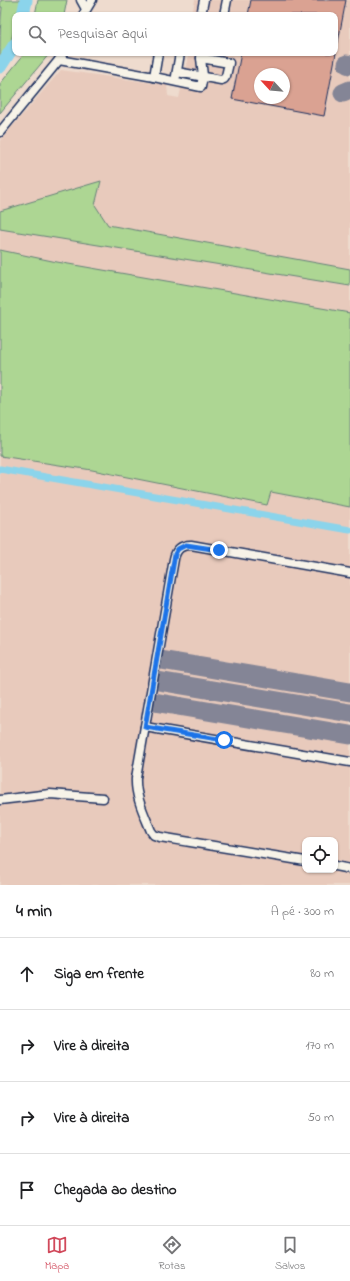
<!DOCTYPE html>
<html lang="pt">
<meta charset="utf-8">
<style>
:root{--surface:#fff;--page:#f2f2f2;--text:#202124;--muted:#757577;--line:#e0e0e0;--accent:#d1495b}
body{margin:0;font-family:"Indie Flower",sans-serif;background:var(--page);color:var(--text)}
.controls{position:absolute;right:12px;bottom:12px;display:grid;overflow:hidden;border-radius:8px;box-shadow:0 1px 3px #0004}
.controls button{width:36px;height:36px;display:grid;place-items:center;padding:0;border:0;border-bottom:1px solid var(--line);background:var(--surface);color:var(--text);font:20px sans-serif}
.compass{position:absolute;left:254px;top:68px;width:36px;height:36px;border-radius:50%;background:var(--surface);box-shadow:0 1px 3px #0004;rotate:296deg}
.stop{position:absolute;width:12px;height:12px;margin:-9px;border:3px solid #1a73e8;border-radius:50%;background:#fff}
.stop.end{background:#1a73e8;border-color:#fff;box-shadow:0 1px 4px #0008}
.list{margin:0;padding:0;list-style:none}
h2{display:flex;justify-content:space-between;align-items:center;height:52px;margin:0;padding:0 16px;font-size:17px}
h2 small{font-size:13px;font-weight:400;color:var(--muted)}
.list li{display:grid;grid-template-columns:26px 1fr auto;gap:12px;align-items:center;box-sizing:border-box;height:72px;padding:0 16px;border-top:1px solid var(--line)}
.list b{display:block;font-size:15px;white-space:nowrap}
.list em{font-size:13px;font-style:normal;color:var(--muted)}
.icon{flex:none;width:22px;height:22px;fill:none;stroke:currentColor;stroke-width:2;stroke-linecap:round;stroke-linejoin:round}
.map{position:relative;flex:none;width:350px;height:885px;overflow:hidden}
.search{position:absolute;background:var(--surface);box-shadow:0 1px 3px #0004;left:12px;right:12px;top:12px;height:44px;display:flex;align-items:center;gap:10px;box-sizing:border-box;padding:0 14px;border-radius:8px;color:var(--muted);font-size:15px}
.sheet{height:340px;background:var(--surface)}
nav{display:flex;justify-content:space-around;align-items:center;box-sizing:border-box;height:56px;border-top:1px solid var(--line);background:var(--surface);font-size:11px;color:var(--muted)}
nav a{display:grid;justify-items:center;gap:2px}
nav .on{color:var(--accent)}
.map>svg:first-child{display:block}
</style>
<div class="map">
<svg width="350" height="885" viewBox="0 0 350 885">
<rect width="100%" height="100%" fill="#eedbce"/>
<filter id="ink" filterUnits="userSpaceOnUse"><feTurbulence type="fractalNoise" baseFrequency=".025" numOctaves="2"/><feDisplacementMap in="SourceGraphic" scale="8" xChannelSelector="R" yChannelSelector="G"/><feConvolveMatrix kernelMatrix="1 2 1 2 8 2 1 2 1" color-interpolation-filters="sRGB"/></filter>
<g filter="url(#ink)">
<path fill="#e8cabc" fill-rule="evenodd" d="M195,0H350V885H0V141L61,70L167,85L168,96L179,98L189,53H335V15H192ZM260,74H284V98H260ZM305,840H335V870H305Z"/>
<g fill="#add693" stroke="#648278">
<path d="M1,0H22L19,15H15C15,31 10,50 0,63C0,44 0,25 2,7H0Z"/>
<path d="M38,0H67L64,15H35Z"/>
<path d="M25,53H50L0,113V84Z"/>
<path d="M101,181L95,205L108,225L350,269V286L0,229V211Z"/>
<path d="M0,250L57,262L350,313V507L271,492L267,505L92,470L0,456Z"/>
</g>
<g fill="none" stroke-linecap="round" stroke-linejoin="round">
<path stroke="#8bd4eb" stroke-width="7" d="M0,469L350,530"/>
<g stroke="#8bd4eb" stroke-width="13">
<path d="M23,15L26,0"/>
<path d="M0,67L15,44"/>
</g>
<g stroke="#848596" stroke-width="19">
<path d="M347,64L350,65"/>
<path d="M343,93L350,90"/>
<path d="M161,660L350,692"/>
<path d="M158,681L350,713"/>
<path d="M154,702L350,735"/>
</g>
</g>
<g fill="#daa292" stroke="#1b2f5e" fill-rule="evenodd">
<path d="M251,0H346L338,42H335V15H248Z"/>
<path d="M241,53H336L324,116L232,99ZM260,74H284V98H260Z"/>
</g>
<g fill="none" stroke-linecap="round" stroke-linejoin="round">
<g stroke="#1b2f5e" stroke-width="11">
<g id="minor">
<path d="M81,0L86,9"/>
<path d="M83,15L92,0"/>
<path d="M201,15L204,0"/>
<path d="M224,15L227,0"/>
<path d="M59,60L154,77L201,87L203,76L201,58L202,53"/>
<path d="M177,72L221,80L224,79L226,76L229,63L201,58"/>
<path d="M176,76L180,53"/>
<path d="M154,77L158,53"/>
<path d="M0,132L59,60L63,53"/>
<path d="M145,727L350,762"/>
<path d="M0,800L50,794L103,798"/>
<path d="M305,861L160,837L154,835L151,831C144,814 135,796 136,778L174,559C176,549 181,545 191,545L350,573"/>
<path d="M335,866L350,869"/>
</g>
</g>
<use href="#minor" stroke="#f7f3e8" stroke-width="8"/>
</g>
</g>
<g fill="none" stroke-linecap="round" stroke-linejoin="round" filter="url(#ink)">
<path stroke="#1a73e8" stroke-width="5" d="M219,550L186,545L178,549L175,554L145,727L224,740"/>
</g>
</svg>
<div class="controls">
<button><svg class="icon" aria-label="locate" viewBox="0 0 24 24"><circle cx="12" cy="12" r="6"/><path d="M12 2v4M12 18v4M2 12h4M18 12h4"/></svg></button>
</div>
<svg class="compass" viewBox="-18 -18 36 36"><path d="M0-13l5 13h-10z" fill="#e53935"/><path d="M0 13l5-13h-10z" fill="#757577"/></svg>
<div class="stop" style="left:224px;top:740px"></div>
<div class="stop end" style="left:219px;top:550px"></div>
<div class="search"><svg class="icon" aria-label="search" viewBox="0 0 24 24"><circle cx="10" cy="10" r="6"/><path d="M15 15l6 6"/></svg>Pesquisar aqui</div>
</div>
<section class="sheet">
<h2>4 min<small>A pé · 300 m</small></h2>
<ul class="list">
<li><svg class="icon" aria-label="ahead" viewBox="0 0 24 24"><path d="M12 20V5M6 11l6-6 6 6"/></svg><div><b>Siga em frente</b></div><em>80 m</em></li>
<li><svg class="icon" aria-label="right" viewBox="0 0 24 24"><path d="M7 20v-9h11M14 6l5 5-5 5"/></svg><div><b>Vire à direita</b></div><em>170 m</em></li>
<li><svg class="icon" aria-label="right" viewBox="0 0 24 24"><path d="M7 20v-9h11M14 6l5 5-5 5"/></svg><div><b>Vire à direita</b></div><em>50 m</em></li>
<li><svg class="icon" aria-label="arrive" viewBox="0 0 24 24"><path d="M6 21V4h12l-3 4 3 4H6"/></svg><div><b>Chegada ao destino</b></div></li>
</ul>
</section>
<nav>
<a class="on"><svg class="icon" aria-label="map" viewBox="0 0 24 24"><path d="M3 6l6-2 6 2 6-2v14l-6 2-6-2-6 2zM9 4v14M15 6v14"/></svg>Mapa</a>
<a><svg class="icon" aria-label="directions" viewBox="0 0 24 24"><path d="M12 3l9 9-9 9-9-9zM9 14v-3h6M13 9l2 2-2 2"/></svg>Rotas</a>
<a><svg class="icon" aria-label="saved" viewBox="0 0 24 24"><path d="M7 4h10v16l-5-4-5 4z"/></svg>Salvos</a>
</nav>
